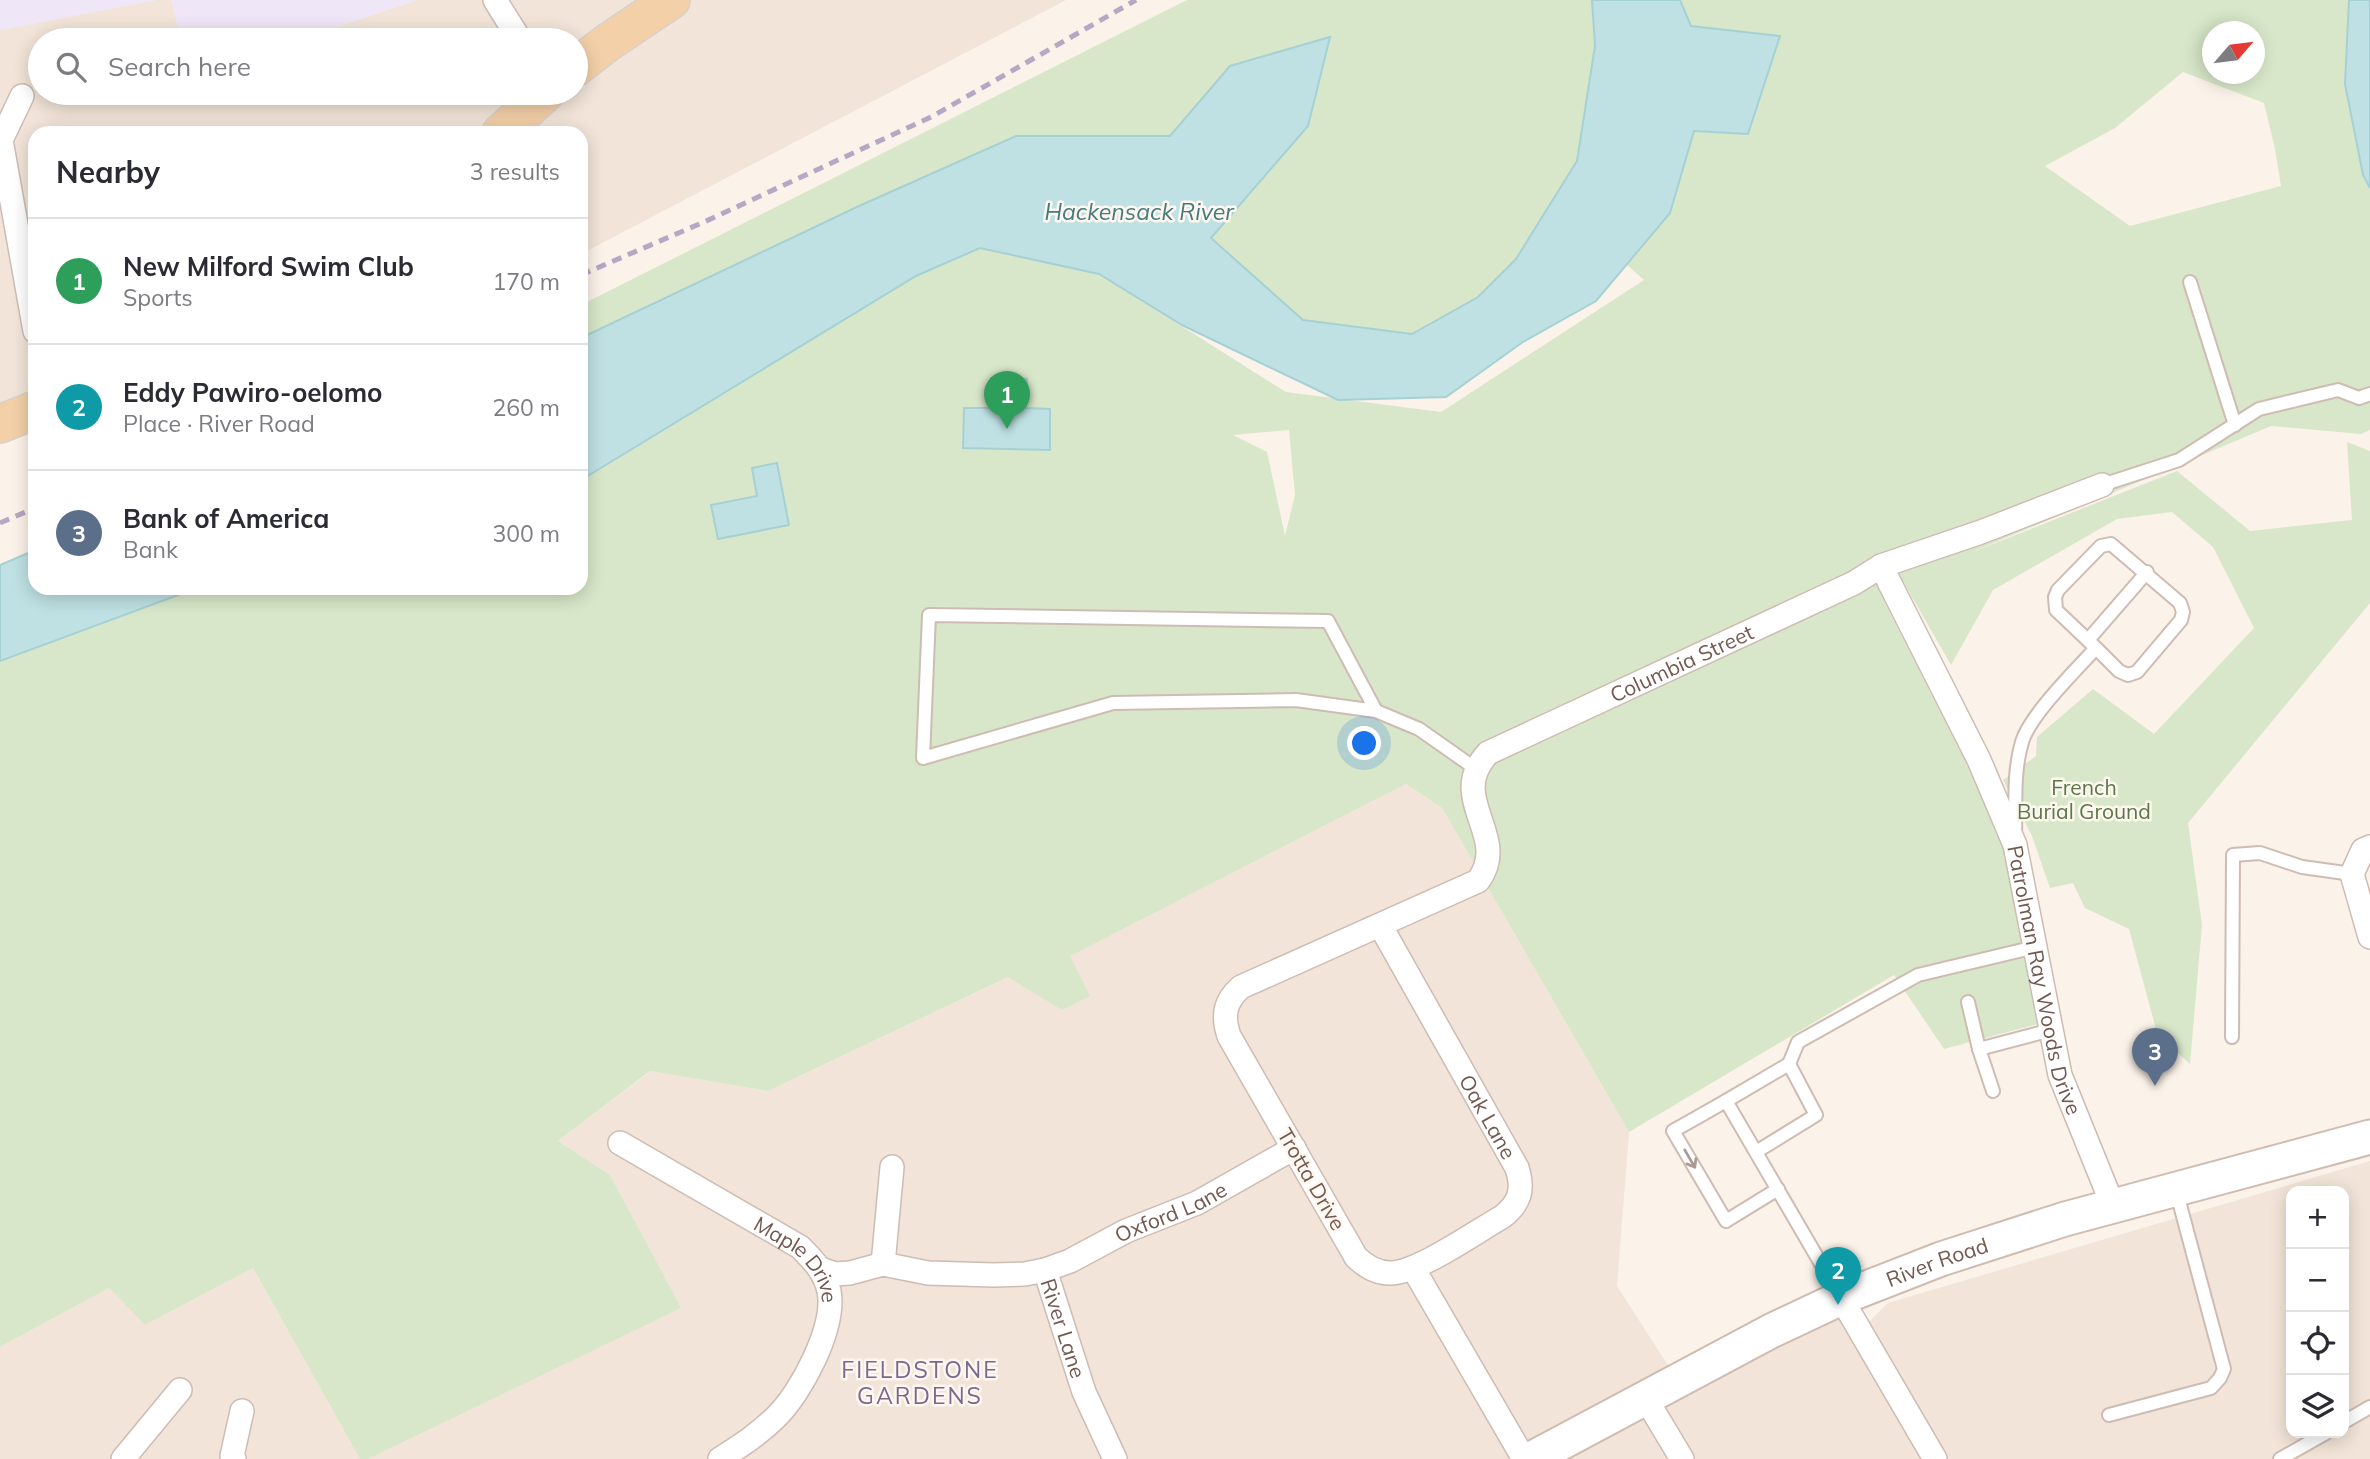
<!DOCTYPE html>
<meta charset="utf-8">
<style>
:root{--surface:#fff;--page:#f2f2f3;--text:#2b2b33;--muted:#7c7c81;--line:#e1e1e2;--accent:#d96a5a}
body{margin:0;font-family:Mulish,sans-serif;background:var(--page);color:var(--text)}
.controls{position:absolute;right:21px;bottom:21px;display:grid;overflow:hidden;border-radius:14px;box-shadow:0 4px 18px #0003}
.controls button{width:63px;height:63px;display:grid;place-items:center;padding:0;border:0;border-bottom:2px solid var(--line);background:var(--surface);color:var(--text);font:35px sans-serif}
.compass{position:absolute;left:2202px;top:21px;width:63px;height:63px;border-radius:50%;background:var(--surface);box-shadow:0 4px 18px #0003;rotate:62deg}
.you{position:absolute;left:1365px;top:744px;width:24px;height:24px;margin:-18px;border:5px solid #fff;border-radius:50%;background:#1a73e8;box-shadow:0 0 0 10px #1a73e833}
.badge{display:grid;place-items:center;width:46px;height:46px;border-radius:50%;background:var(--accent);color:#fff;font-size:23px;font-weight:700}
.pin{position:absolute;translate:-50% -58px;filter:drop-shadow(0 2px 4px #0008)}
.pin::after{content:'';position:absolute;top:37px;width:24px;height:21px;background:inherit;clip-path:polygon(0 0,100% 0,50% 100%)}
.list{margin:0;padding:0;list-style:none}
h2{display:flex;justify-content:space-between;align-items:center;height:91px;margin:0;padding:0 28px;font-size:30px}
h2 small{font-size:23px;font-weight:400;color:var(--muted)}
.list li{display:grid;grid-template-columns:46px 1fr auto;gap:21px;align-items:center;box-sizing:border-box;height:126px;padding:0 28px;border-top:2px solid var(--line)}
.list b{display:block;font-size:26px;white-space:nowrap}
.list p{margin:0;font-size:23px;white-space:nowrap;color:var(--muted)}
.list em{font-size:23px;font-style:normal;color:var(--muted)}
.icon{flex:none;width:38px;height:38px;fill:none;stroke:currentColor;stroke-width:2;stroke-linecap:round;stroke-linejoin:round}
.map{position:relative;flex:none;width:2370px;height:1459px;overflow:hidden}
.search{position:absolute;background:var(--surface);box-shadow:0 4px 18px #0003;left:28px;top:28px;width:560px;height:77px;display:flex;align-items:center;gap:18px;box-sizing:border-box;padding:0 24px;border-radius:38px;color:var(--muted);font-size:26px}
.panel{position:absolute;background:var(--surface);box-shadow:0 4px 18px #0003;left:28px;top:126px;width:560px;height:469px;border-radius:21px}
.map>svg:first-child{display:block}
</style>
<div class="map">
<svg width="2370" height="1459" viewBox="0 0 2370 1459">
<rect width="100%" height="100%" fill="#fbf2e9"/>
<g fill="#f2e4d8" fill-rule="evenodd">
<path d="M156,0H171L182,40H40V93H576V40H297L417,0H1066L581,254V133H35V410L0,424V30Z"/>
<path d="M1406,784L1442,808L1629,1132L1617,1286L1678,1381L1841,1298L1855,1336L1888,1303L2370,1161V1459H368L680,1308L610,1175L558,1141L651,1071L768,1091L1008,977L1069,956ZM2291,1191H2344V1433H2291Z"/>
<path d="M253,1268L360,1459H0V1347L109,1288L145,1325Z"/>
</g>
<g fill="#efe6f7">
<path d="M0,0H156L0,30Z"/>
<path d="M171,0H417L297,40H182Z"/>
</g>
<g fill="#d8e7c9" fill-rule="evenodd">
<path d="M1187,0H1592L1595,46L1577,161L1516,259L1478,297L1412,334L1303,320L1211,238L1308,126L1329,37L1230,66L1170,136H1016L859,206L581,338V305Z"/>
<path d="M1680,0H2349L2345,84L2363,175L2370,188V430L2361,434L2271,426L1965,555L2177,471L2250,531L2352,520L2347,442L2370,451V603L2188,823L2202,925L2190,1064L2157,1033L2129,929L2085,908L2073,883L2050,888L2032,836L2003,780L2036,756L2037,737L2093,689L2154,734L2254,628L2213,547L2172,512L2117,519L1993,590L1951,665L1904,583L1881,595L2008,846L2049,1021L1944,1049L1894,975L1629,1132L1442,808L1406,784L1070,956L1090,996L1062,1010L1008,977L768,1091L650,1071L558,1141L610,1175L681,1308L368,1459H360L253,1268L145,1325L109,1288L0,1347V661L197,588H581V480L916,276L980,248L1099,274L1286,392L1441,412L1644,280L1627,265L1670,213L1694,130L1691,26ZM2212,32H2254V74H2212ZM2183,72L2264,103L2275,149L2281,186L2130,226L2045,166L2115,128ZM1289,430L1295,495L1285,536L1267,452L1233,435Z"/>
</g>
<g fill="#bfe1e3" stroke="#a6d1d4" stroke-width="2">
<path d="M1592,0H1680L1691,26L1780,36L1748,134L1694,131L1670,213L1596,301L1523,342L1446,397L1338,400L1182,325L1099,274L980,248L916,276L581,480V338L859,206L1016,136H1170L1230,66L1330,37L1308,126L1211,238L1303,320L1412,334L1478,297L1516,259L1577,161L1595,46Z"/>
<path d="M2349,0H2370V188L2363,175L2345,84Z"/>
<path d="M991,378L1027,379L1026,408L1050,409V450L963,448L964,408H991Z"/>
<path d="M777,463L789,525L718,539L711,505L757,496L752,468Z"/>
<path d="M35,550V588H197L0,661V565Z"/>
</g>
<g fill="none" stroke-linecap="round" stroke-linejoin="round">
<g stroke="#cebcb3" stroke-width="16">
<g id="service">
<path d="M2190,282L2235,425"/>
<path d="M2102,485L2179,460L2259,409L2338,390L2359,398L2370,394"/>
<path d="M2088,640L2147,572"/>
<path d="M1376,711L1328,621L929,615L923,758L1113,703L1296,700L1376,711L1419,729L1476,769"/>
<path d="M2015,835C2016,804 2013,772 2022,742C2030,715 2076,670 2096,648L2119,671L2128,675L2137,672L2181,620L2183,612L2180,603L2111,544L2101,546L2058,590L2055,597L2056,610L2096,648"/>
<path d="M1968,1002L1979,1049"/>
<path d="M2232,1037L2233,855L2260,853L2302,867L2352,874"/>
<path d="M1789,1064L1798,1042L1918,975L2035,947"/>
<path d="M1993,1091L1979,1049L2051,1030"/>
<path d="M1726,1101L1673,1131L1726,1221L1778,1189"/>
<path d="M1756,1152L1816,1115L1789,1064L1726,1101L1841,1298"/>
<path d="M2109,1415L2211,1388L2220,1378L2224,1369L2176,1190"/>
<path d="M2344,1422L2370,1407"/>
<path d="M2280,1459L2326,1433"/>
</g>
</g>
<g stroke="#cebcb3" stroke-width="26">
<g id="minor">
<path d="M495,0L520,40"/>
<path d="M22,96L1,140L35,331"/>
<path id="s1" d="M1881,566L1979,760L2015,845L2060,1075L2113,1206"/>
<path d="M2370,847L2363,850L2352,874L2370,937"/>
<path id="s2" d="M1380,925L1517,1168C1524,1190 1520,1203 1502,1217C1477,1231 1416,1274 1390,1273C1376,1273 1366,1267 1356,1257L1229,1036C1222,1015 1225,1001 1241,987L1478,881C1512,836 1445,799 1488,753L1854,583L1881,566L1981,532L2102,485"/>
<path id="s3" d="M620,1143L800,1247C813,1260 825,1272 829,1291C836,1327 801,1393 776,1417C759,1434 740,1446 720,1459"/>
<path d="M883,1264L892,1167"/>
<path d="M1413,1268L1524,1459"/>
<path id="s4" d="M821,1269L835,1274L850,1273L883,1264L928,1273L994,1275L1025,1274L1045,1270L1070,1261L1126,1231L1197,1203L1294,1148"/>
<path id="s5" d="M1045,1270L1084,1392L1115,1459"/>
<path d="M1841,1298L1935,1459"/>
<path d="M1646,1399L1682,1459"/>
<path d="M123,1459L180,1390"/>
<path d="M234,1459L232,1456L242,1411"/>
</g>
</g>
<g stroke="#d0bbb1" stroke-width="37">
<g id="secondary">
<path id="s6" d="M1531,1459L1771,1331L1841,1298L1941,1259L2065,1219L2370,1137"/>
</g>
</g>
<g stroke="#d8d0ce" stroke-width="40">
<g id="primary">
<path d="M576,67L607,43L671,0"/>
<path d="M501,133L545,93"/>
<path d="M0,424L35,410"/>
</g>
</g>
<use href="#service" stroke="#fff" stroke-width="12"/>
<use href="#minor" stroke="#fff" stroke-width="23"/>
<use href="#secondary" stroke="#fff" stroke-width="33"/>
<use href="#primary" stroke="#f3d0a8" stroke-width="37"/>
<g stroke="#b4a8c4" stroke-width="5" stroke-dasharray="10 7" stroke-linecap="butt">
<path d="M581,275L704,222L931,117L1136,0"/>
<path d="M0,523L35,508"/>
</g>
</g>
<defs><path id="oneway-shaft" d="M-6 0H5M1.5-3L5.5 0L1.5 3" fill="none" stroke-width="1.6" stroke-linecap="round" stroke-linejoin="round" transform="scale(1.75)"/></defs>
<use stroke="#ab9b95" href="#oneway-shaft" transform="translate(1690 1159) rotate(60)"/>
<g text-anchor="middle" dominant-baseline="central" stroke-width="5" stroke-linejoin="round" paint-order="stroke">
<g font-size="21" fill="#73584f" stroke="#fdf7f0">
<text stroke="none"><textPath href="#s2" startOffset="1418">Columbia Street</textPath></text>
<text stroke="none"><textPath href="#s1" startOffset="448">Patrolman Ray Woods Drive</textPath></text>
<text stroke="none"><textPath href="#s2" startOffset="220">Oak Lane</textPath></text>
<text transform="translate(1312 1179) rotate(60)">Trotta Drive</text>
<text stroke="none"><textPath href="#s4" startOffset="366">Oxford Lane</textPath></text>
<text stroke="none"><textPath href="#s6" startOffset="452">River Road</textPath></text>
<text stroke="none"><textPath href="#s3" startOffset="215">Maple Drive</textPath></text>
<text stroke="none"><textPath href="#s5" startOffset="61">River Lane</textPath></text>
</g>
<g font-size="21" fill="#5b7848" stroke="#fdf7f0">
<text x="2084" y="787">French<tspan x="2084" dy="24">Burial Ground</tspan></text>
</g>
<g font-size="23" font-style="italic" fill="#477a7d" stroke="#fdf7f0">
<text x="1139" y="211">Hackensack River</text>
</g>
<g font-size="23" letter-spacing="2" fill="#7d678e" stroke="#fdf7f0">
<text x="920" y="1369">FIELDSTONE<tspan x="920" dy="26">GARDENS</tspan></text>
</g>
</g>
</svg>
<div class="controls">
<button>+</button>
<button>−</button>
<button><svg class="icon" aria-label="locate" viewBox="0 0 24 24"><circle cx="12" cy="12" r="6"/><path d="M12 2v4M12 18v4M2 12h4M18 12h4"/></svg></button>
<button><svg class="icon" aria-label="layers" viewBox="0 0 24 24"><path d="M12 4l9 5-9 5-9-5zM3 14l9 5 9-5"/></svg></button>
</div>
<svg class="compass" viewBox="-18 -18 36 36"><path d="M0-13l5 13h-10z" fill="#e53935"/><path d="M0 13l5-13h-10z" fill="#7c7c81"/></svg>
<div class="you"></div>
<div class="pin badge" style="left:1007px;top:429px;background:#2e9e5b">1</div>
<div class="pin badge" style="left:1838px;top:1305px;background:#0f9aa8">2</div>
<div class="pin badge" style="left:2155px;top:1086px;background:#5c6f8a">3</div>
<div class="search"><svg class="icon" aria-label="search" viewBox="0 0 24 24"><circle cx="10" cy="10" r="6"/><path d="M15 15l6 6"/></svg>Search here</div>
<section class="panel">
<h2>Nearby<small>3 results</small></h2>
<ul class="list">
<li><span class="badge" style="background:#2e9e5b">1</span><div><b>New Milford Swim Club</b><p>Sports</p></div><em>170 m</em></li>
<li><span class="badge" style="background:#0f9aa8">2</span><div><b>Eddy Pawiro-oelomo</b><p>Place · River Road</p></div><em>260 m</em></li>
<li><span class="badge" style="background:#5c6f8a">3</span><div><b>Bank of America</b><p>Bank</p></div><em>300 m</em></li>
</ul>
</section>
</div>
